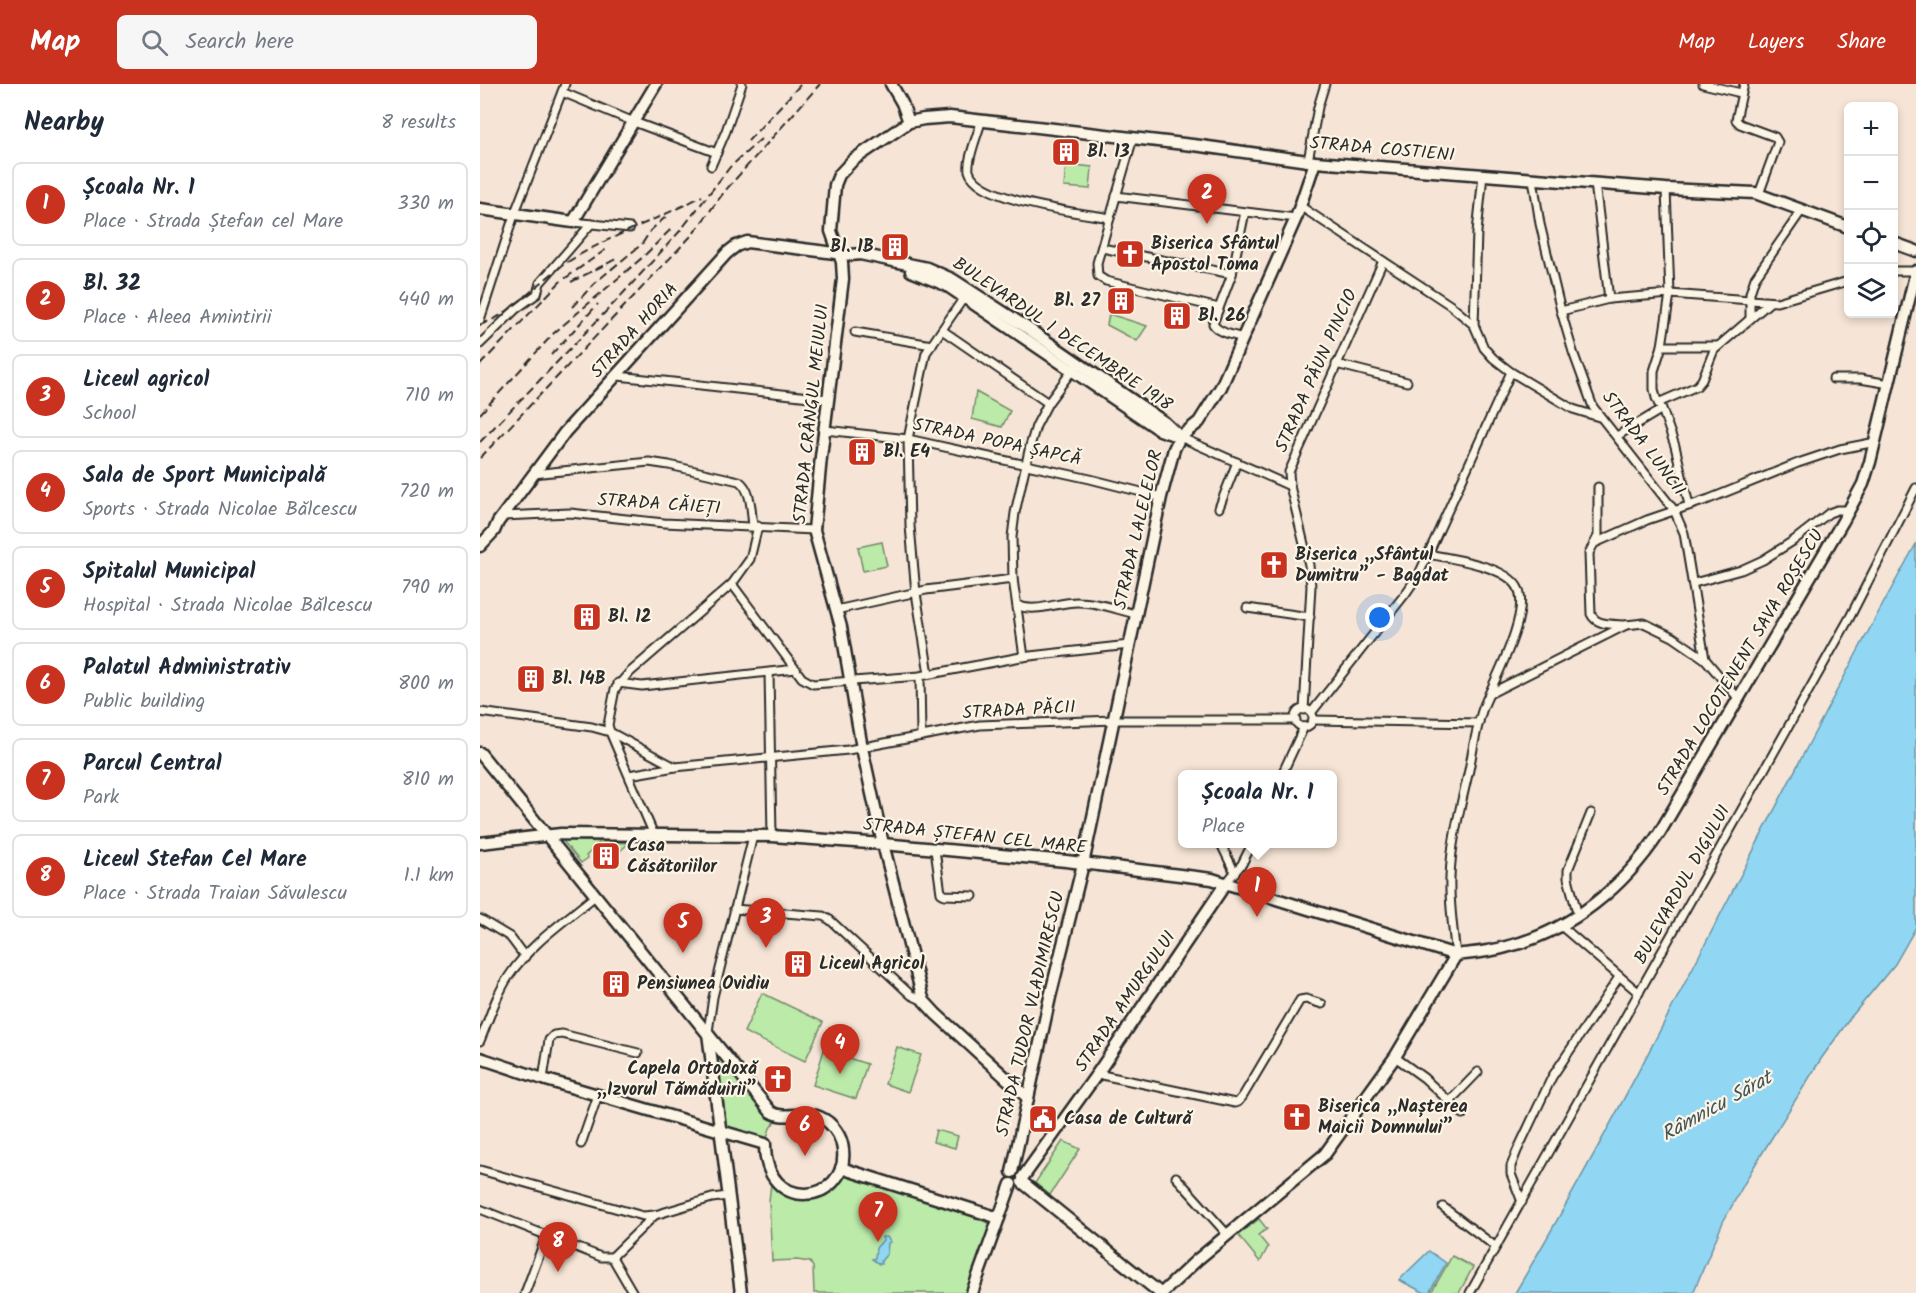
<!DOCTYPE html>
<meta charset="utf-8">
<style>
:root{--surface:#fff;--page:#f6f6f7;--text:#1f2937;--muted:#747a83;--line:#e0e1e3;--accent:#c8321e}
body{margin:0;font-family:Kalam,sans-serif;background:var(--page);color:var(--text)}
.controls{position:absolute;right:18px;top:18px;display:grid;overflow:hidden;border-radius:9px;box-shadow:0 3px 9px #0003}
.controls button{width:54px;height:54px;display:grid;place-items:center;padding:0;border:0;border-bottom:2px solid var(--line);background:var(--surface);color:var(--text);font:30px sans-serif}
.you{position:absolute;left:900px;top:534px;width:21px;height:21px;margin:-15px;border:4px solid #fff;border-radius:50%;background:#1a73e8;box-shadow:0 0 0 9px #1a73e833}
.badge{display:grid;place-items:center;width:39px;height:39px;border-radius:50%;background:var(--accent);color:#fff;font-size:20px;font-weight:700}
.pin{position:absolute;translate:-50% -50px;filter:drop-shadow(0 2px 3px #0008)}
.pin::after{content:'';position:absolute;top:32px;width:21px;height:18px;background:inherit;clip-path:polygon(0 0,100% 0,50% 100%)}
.popup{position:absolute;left:698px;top:686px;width:159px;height:78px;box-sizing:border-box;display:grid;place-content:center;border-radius:9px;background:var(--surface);filter:drop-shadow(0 2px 4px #0005);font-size:20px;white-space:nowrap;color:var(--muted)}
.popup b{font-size:22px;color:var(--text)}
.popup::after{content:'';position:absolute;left:50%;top:100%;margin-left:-12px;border:12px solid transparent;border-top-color:var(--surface)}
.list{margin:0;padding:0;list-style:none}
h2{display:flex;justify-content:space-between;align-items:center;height:78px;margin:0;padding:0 24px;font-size:26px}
h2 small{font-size:20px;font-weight:400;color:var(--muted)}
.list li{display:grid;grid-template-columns:39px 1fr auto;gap:18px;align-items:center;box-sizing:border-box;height:84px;margin:0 12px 12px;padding:0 12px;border:2px solid var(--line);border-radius:9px}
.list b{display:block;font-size:22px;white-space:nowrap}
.list p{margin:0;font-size:20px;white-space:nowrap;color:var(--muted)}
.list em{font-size:20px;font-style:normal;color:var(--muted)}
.icon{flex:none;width:33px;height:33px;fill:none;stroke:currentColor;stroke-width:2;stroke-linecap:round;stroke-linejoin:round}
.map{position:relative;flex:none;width:1436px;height:1209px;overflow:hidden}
header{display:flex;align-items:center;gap:36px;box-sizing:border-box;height:84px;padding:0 30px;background:var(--accent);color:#fff}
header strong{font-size:28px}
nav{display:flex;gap:33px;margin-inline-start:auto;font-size:21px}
.search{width:420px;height:54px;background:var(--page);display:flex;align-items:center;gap:15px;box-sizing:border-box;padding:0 21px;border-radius:9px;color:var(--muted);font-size:22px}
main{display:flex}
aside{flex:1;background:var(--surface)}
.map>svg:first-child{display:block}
</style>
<header>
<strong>Map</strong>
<div class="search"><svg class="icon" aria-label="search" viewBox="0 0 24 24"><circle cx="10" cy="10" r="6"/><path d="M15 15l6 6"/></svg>Search here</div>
<nav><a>Map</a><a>Layers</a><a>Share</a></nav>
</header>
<main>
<aside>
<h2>Nearby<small>8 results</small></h2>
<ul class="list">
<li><span class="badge">1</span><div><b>Școala Nr. 1</b><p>Place · Strada Ștefan cel Mare</p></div><em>330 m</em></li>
<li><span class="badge">2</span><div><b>Bl. 32</b><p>Place · Aleea Amintirii</p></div><em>440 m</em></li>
<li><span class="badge">3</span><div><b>Liceul agricol</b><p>School</p></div><em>710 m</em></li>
<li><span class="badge">4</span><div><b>Sala de Sport Municipală</b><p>Sports · Strada Nicolae Bălcescu</p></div><em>720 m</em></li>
<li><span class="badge">5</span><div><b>Spitalul Municipal</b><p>Hospital · Strada Nicolae Bălcescu</p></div><em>790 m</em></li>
<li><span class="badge">6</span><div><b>Palatul Administrativ</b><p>Public building</p></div><em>800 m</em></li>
<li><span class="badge">7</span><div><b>Parcul Central</b><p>Park</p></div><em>810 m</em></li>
<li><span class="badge">8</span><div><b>Liceul Stefan Cel Mare</b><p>Place · Strada Traian Săvulescu</p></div><em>1.1 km</em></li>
</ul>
</aside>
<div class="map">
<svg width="1436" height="1209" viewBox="0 0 1436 1209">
<rect width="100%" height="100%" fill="#f6e5d6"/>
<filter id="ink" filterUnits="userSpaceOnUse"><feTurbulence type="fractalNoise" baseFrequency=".0167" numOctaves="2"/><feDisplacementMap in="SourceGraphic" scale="12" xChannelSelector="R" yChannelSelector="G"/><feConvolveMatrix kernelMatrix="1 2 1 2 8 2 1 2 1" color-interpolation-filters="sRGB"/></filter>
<g filter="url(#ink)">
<g fill="#bbeaa9" stroke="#738a6a" stroke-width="1.5">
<path d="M586,80L612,83L610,105L584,103Z"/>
<path d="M629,230L667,242L657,257L627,241Z"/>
<path d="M496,308L530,327L522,343L492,335Z"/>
<path d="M402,458L407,482L383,487L378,463Z"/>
<path d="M85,756L149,759L139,768L131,759L127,763L124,760L122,762L119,759L106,772L108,774L101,779L83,757Z"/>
<path d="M282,909L343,938L325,977L264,948Z"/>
<path d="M417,963L441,971L428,1008L405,1000Z"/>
<path d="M344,966L387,980L376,1015L333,1001Z"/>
<path d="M242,968L300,1031L290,1044L285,1060L239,1046L231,978Z"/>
<path d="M456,1046L478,1052L475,1064L453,1058Z"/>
<path d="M583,1057L600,1065L570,1111L555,1099Z"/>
<path d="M361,1084L389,1091L511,1140L491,1209H334L333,1183L330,1178L317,1176L292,1177L289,1117L292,1091L300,1102L338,1108Z"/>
<path d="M779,1135L787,1145L778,1151L788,1163L780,1178L758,1151Z"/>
<path d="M972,1172L993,1183L979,1209H951Z"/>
</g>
<g fill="#91d7f3" stroke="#6892a3" stroke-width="1.5">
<path d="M1436,460V843L1415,880L1371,933L1341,975L1273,1084L1243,1138L1213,1209H1035C1179,965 1298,707 1436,460Z"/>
<path d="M402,1153H407L411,1158L408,1159L407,1170L401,1177L402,1180H399L392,1175L395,1174L396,1164L403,1156Z"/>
<path d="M949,1167L966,1179L949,1209H945L919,1196Z"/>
</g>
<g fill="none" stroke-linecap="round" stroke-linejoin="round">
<g stroke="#2b2b2b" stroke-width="11">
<g id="street">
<path d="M1223,0L1261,9"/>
<path d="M1264,0L1256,36L1260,40L1295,53L1298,58L1279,110"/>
<path d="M82,8L154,38L237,69"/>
<path d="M501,38C498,50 487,75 489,87C498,118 602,129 630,134"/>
<path d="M653,54L617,179L618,192L626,197L739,224"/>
<path d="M828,77L838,23L845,0"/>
<path d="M231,82L246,47L262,0"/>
<path d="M1053,95L1060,140L1081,227L1093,268L1113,323L1194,426L1204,449L1225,575"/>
<path d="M1115,99L1129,215"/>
<path d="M1186,105L1190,210L1182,262L1174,287V305L1176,314L1182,325L1195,362L1209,421"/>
<path d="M636,112L816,134"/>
<path d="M820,122L970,221L994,241"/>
<path d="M93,138L150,144"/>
<path d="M622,164L752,190"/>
<path d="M1414,187H1436"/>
<path d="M1081,227L1129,215L1190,210L1297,218L1368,197"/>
<path d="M1270,234V209L1275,194L1322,126"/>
<path d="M0,236L34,131L85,0"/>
<path d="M462,246L568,319"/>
<path d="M375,248L452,261"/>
<path d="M763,254C753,251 739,249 733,240L752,190L765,128"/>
<path d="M0,260L36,225L57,210L60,199L111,140"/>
<path d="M1182,262H1238"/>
<path d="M856,280L927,298"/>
<path d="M1031,288L1093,325L1119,333"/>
<path d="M138,292L348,315"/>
<path d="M1353,295H1380L1410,300"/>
<path d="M1178,319L1217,302L1222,296L1234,266L1290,218"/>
<path d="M345,346L428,355L610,395L681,413"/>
<path d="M1137,352L1182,325"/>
<path d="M700,353L810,402"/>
<path d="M53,390L169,378L189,381L259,397C272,406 271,428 273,442"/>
<path d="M1118,403V452L1109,469L1111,530C1116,542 1134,540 1146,541"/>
<path d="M739,424L757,378"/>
<path d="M23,432L90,429L184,439L334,446"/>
<path d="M1115,459L1167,436L1229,415L1318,379L1360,365L1396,358"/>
<path d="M947,470C970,474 1027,482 1038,504C1051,530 1013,598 1003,624C996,644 993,666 989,686C981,721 971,757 970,794C969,819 973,845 976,871"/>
<path d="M1214,499L1261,486L1283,476L1313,457L1349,429L1357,426H1370"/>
<path d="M252,500L322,594L333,600L440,592L541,573L649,561"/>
<path d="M537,521C556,530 579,517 599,518C618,518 638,526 656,530"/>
<path d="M767,524L830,533"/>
<path d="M356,526L446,506L533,495"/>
<path d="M544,573L533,495L532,453L535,429L550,362L556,342L568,319L594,284"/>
<path d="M289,589L292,752"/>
<path d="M449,590L436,509L430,442L428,355L446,269L485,212"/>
<path d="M440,592L441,652"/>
<path d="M138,599L162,602L316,585"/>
<path d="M1009,610L1146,541L1164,539L1193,553L1225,575L1258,614"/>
<circle cx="824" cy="634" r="9"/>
<path d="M824,626L831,502L829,481L810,402L809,388L903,177"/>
<path d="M0,628L112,643L130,648L174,751"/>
<path d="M831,629L926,509L939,490L1031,288L1013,274L1004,264L994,241L997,148L1003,91"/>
<path d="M833,636L999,639"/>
<path d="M195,683L130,648L128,641L135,605L148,590L252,500L270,475L278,442"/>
<path d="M802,690L824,643"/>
<path d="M149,691L195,683L368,666L500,641L634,636H816"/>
<path d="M741,760L755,789"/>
<path d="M455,766L461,809L465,811L493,812"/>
<path d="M746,799L762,780L772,760"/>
<path d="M254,825L343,832L350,836L431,911L444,917"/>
<path d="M1098,832L1088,794V786L1111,729"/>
<path d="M0,835L30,853L45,873"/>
<path d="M1080,841L1159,909"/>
<path d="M228,948L233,913L273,752"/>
<path d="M0,957C9,935 16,911 29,892C50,860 86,836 115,812"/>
<path d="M915,973L944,994L983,1030"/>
<path d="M617,990L755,1019L758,1018L763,1012L820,916L826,915L842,920"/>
<path d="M63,995L69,956L74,951L82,950L158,969"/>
<path d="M970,1017L998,988"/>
<path d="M101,1060L118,1011"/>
<path d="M0,1086L163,1132L175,1131L232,1114L248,1112"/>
<path d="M696,1093L747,1150"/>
<path d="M1042,1118L1031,1090V1082L1037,1067L1072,993L1139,893"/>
<path d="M963,1123L1016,1163"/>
<path d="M0,1125L121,1173H132L153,1209"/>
<path d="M132,1173L175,1131"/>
<path d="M45,1209L67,1150"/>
<path d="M990,1209L1370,533L1436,404"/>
</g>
</g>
<g stroke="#2b2b2b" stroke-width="15">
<g id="secondary">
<path d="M411,0L422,19L429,38"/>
<path d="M0,125L93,138L176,0"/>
<path d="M1414,159L1436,167"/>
<path d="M431,187L466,201L680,346L697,352"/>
<path d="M0,462L14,447L18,438L85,348L247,169L256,162L267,158L371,171L380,170L447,184L472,195L543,241L684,338L700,353"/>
<path d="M0,669L291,1028C308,1038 328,1022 348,1038C356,1045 362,1055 363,1066C369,1120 284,1131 285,1060L63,995L0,974"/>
<path d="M0,759L81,750L292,752L403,760L586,777L732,795L976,871C992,869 1009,868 1026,863C1091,847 1144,803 1180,748L1363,437L1383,400L1390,378L1436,187"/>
<path d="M228,949L261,1209"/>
<path d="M548,1014L456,930L444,917L442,911L403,760L382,664L361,543L334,446L341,373L363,195L362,178L351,147L355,101L359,91L373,76L429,38L444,35L470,33L721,62L835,78L1186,105L1275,109L1368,143"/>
<path d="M361,1084L519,1134"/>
<path d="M532,1088L570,913L603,780L681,413L694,365L700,353L719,338L741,303L816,134L835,78"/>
<path d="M543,1093L617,990L746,799"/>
<path d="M542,1098L680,1209"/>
<path d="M492,1209L531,1100"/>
<path d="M682,1209L717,1176L845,1070L915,973L976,871"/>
</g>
</g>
<use href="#street" stroke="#fcf5e5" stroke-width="7"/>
<use href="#secondary" stroke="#fcf5e5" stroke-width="10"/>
<g stroke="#2b2b2b" stroke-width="2" stroke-dasharray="9 4.5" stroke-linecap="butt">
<path d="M268,57L321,0"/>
<path d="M91,198L136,175"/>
<path d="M92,223L117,197L162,160L171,146L189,130"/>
<path d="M0,241C7,238 15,235 21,231C44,216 63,195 86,179C128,152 178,136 222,112"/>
<path d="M71,271L118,220"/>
<path d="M0,281L80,198L128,164"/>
<path d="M0,330L74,249L163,173L191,145"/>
<path d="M0,358L137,216L200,147L250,83L281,55"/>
<path d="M0,374L213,150L244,108L340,0"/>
</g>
</g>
</g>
<defs>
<g id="building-square" transform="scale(1.5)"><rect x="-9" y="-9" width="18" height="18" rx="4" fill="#c8321e" stroke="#fcf5e5"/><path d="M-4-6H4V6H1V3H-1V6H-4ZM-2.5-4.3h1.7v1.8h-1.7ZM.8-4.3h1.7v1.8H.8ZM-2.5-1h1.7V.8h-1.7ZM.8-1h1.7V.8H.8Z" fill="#fff"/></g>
<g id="church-square" transform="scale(1.5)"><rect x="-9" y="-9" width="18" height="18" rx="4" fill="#c8321e" stroke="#fcf5e5"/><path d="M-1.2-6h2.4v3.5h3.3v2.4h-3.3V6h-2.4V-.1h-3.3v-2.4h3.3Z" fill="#fff"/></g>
<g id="civic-square" transform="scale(1.5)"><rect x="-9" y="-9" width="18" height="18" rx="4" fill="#c8321e" stroke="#fcf5e5"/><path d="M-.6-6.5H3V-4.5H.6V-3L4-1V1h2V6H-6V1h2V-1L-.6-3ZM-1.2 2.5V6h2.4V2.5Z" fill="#fff"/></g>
</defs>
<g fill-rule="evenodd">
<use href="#building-square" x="586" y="68"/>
<use href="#building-square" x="415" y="163"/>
<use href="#church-square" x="650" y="170"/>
<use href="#building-square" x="641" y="217"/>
<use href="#building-square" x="697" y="232"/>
<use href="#building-square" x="382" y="368"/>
<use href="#church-square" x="794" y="481"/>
<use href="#building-square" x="107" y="533"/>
<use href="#building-square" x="51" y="595"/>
<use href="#building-square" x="126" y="772"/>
<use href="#building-square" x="318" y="880"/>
<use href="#building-square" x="136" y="900"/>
<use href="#church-square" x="298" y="995"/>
<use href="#church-square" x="817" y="1033"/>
<use href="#civic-square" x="563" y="1035"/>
</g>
<g text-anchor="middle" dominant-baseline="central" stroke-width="4.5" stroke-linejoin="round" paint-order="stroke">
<g font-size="18" fill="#2b2b2b" stroke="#fcf5e5">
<text transform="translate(902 66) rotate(5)">STRADA COSTIENI</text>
<text transform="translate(155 247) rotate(-48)">STRADA HORIA</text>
<text transform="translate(582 251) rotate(34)">BULEVARDUL 1 DECEMBRIE 1918</text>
<text transform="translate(837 287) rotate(-66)">STRADA PĂUN PINCIO</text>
<text transform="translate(332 330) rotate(-84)">STRADA CRÂNGUL MEIULUI</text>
<text transform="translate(517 359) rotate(12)">STRADA POPA ȘAPCĂ</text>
<text transform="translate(1163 360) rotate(53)">STRADA LUNCII</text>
<text transform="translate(179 421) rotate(4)">STRADA CĂIEȚI</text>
<text transform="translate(659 446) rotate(-77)">STRADA LALELELOR</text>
<text transform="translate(1261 579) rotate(-59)">STRADA LOCOTENENT SAVA ROȘESCU</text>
<text transform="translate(539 627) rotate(-3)">STRADA PĂCII</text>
<text transform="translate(495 753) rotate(6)">STRADA ȘTEFAN CEL MARE</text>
<text transform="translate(1203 801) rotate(-61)">BULEVARDUL DIGULUI</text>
<text transform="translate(646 918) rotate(-56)">STRADA AMURGULUI</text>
<text transform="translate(551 930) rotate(-77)">STRADA TUDOR VLADIMIRESCU</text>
</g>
<g font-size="18" font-weight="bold" fill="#2b2b2b" stroke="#fcf5e5" text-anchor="start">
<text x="607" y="68">Bl. 13</text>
<text x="671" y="160">Biserica Sfântul<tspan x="671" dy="21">Apostol Toma</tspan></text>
<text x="394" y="163" text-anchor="end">Bl. 1B</text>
<text x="620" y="217" text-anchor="end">Bl. 27</text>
<text x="718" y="232">Bl. 26</text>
<text x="403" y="368">Bl. E4</text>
<text x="815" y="471">Biserica „Sfântul<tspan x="815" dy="21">Dumitru” - Bagdat</tspan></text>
<text x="128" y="533">Bl. 12</text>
<text x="72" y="595">Bl. 14B</text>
<text x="147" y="762">Casa<tspan x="147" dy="21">Căsătoriilor</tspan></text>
<text x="339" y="880">Liceul Agricol</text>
<text x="157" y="900">Pensiunea Ovidiu</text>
<text x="277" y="985" text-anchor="end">Capela Ortodoxă<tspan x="277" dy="21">„Izvorul Tămăduirii”</tspan></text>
<text x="838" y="1023">Biserica „Nașterea<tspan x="838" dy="21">Maicii Domnului”</tspan></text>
<text x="584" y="1035">Casa de Cultură</text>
</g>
<g font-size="20" font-style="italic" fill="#44565d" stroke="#fcf5e5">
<text transform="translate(1237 1023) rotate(-29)">Râmnicu Sărat</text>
</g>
</g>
</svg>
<div class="controls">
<button>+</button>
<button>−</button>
<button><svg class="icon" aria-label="locate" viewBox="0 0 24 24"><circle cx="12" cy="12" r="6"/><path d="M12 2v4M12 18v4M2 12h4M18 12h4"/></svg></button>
<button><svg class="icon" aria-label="layers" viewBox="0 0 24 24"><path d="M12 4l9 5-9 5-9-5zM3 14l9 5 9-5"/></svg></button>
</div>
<div class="you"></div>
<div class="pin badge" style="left:777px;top:833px">1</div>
<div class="popup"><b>Școala Nr. 1</b>Place</div>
<div class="pin badge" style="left:727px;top:140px">2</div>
<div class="pin badge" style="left:286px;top:864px">3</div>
<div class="pin badge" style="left:360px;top:990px">4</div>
<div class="pin badge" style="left:203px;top:869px">5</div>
<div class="pin badge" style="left:325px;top:1072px">6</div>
<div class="pin badge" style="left:398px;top:1158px">7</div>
<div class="pin badge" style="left:78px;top:1188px">8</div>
</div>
</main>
